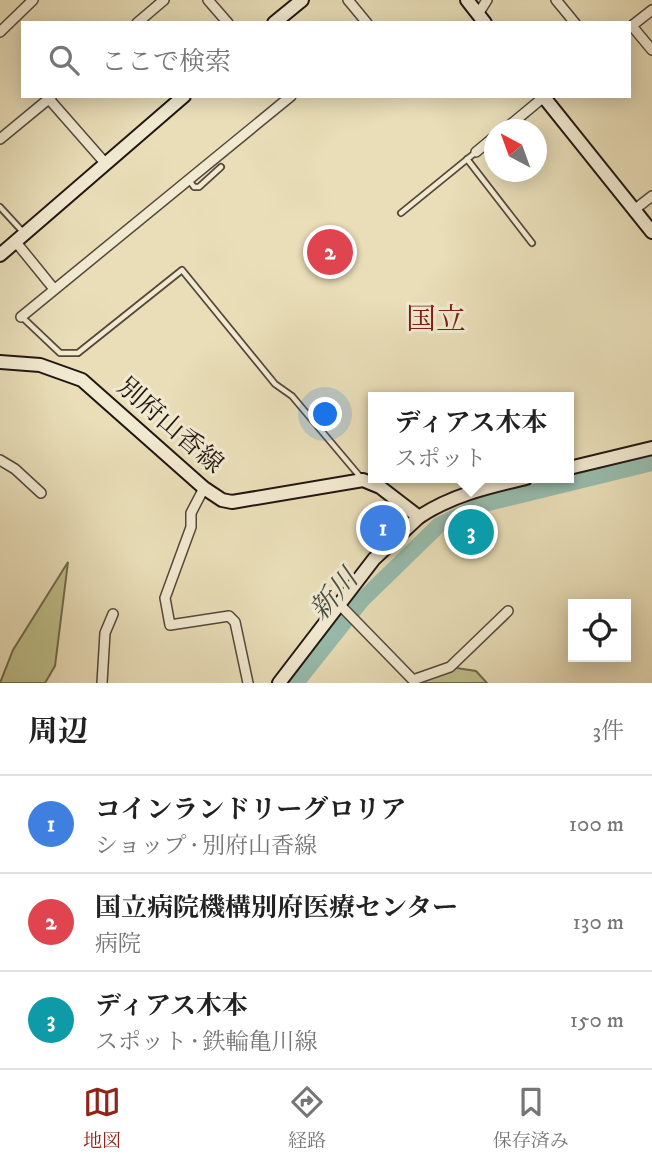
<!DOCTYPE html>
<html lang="ja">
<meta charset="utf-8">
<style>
:root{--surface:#fff;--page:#f2f2f2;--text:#222;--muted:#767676;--line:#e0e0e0;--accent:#8f2418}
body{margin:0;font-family:"IM FELL DW Pica","Noto Serif JP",serif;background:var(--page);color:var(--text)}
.controls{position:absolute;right:21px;bottom:21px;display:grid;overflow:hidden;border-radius:0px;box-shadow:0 4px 18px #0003}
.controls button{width:63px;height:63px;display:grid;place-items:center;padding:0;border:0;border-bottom:2px solid var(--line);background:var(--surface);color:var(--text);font:35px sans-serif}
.compass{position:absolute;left:484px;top:119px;width:63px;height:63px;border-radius:50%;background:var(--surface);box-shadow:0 4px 18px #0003;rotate:319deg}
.you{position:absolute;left:326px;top:415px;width:24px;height:24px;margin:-18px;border:5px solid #fff;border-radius:50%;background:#1a73e8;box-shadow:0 0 0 10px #1a73e833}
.badge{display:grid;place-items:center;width:46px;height:46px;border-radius:50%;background:var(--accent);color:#fff;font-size:23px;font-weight:700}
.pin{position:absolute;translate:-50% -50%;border:4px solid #fff;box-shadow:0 2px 7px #0006}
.popup{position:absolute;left:368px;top:392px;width:206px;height:91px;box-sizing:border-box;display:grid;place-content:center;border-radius:0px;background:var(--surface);filter:drop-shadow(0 2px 5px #0005);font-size:23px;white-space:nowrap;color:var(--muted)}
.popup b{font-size:26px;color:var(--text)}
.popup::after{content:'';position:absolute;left:50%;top:100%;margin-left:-14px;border:14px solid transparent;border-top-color:var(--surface)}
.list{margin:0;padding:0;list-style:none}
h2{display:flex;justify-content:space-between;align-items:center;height:91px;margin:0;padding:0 28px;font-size:30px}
h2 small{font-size:23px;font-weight:400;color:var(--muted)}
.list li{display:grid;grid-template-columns:46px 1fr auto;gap:21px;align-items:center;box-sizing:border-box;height:98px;padding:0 28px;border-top:2px solid var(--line)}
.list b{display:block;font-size:26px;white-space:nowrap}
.list p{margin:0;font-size:23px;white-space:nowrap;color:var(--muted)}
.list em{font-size:23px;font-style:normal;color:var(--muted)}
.icon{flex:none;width:38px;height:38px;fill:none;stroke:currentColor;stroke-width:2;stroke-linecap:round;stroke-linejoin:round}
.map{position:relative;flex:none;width:652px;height:683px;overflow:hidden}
.search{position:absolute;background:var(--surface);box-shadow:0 4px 18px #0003;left:21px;right:21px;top:21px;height:77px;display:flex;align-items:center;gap:18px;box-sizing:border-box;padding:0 24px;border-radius:0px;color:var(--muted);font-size:26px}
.sheet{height:385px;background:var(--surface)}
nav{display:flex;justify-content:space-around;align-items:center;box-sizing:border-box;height:98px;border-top:2px solid var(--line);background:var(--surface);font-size:19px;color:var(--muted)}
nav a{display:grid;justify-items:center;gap:4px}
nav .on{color:var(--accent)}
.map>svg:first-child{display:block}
</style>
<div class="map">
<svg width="652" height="683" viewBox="0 0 652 683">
<rect width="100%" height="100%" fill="#e9deb8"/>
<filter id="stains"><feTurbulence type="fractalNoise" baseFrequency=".00286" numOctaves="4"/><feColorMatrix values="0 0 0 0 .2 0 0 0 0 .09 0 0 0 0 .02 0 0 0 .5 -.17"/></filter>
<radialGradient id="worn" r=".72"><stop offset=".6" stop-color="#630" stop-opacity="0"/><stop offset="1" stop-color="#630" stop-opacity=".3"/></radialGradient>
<g fill="#bebf8a" stroke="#706a4e" stroke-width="2">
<path d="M68,562L55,666L45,683H0L13,650Z"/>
<path d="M450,667L476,671L487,683H411Z"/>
</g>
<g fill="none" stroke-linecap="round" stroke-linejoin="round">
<path stroke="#97bcad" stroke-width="16" d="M296,683L362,600L439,525L480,505L652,463"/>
<g stroke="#54483b" stroke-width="8">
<g id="lane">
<path d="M467,159L532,243"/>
<path d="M189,180L194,187H199L221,167"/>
<path d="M0,207L23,232"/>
<path d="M401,213L476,152"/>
<path d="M22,317L60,353H78L182,270L275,384L292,396L362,479"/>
</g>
</g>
<g stroke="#54483b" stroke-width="12">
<g id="street">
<path d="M208,0L228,23"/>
<path d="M348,0L367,23"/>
<path d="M556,0L575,23"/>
<path d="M478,14L487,0"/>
<path d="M137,23L164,0"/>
<path d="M632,26L652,50"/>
<path d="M629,28L652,10"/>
<path d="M0,32L33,0"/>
<path d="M49,99L106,164"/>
<path d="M504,130L545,96"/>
<path d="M0,139L51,97"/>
<path d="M476,152L494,137"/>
<path d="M634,210L652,196"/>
<path d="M15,241L54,289"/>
<path d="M21,317L291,96"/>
<path d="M0,460L15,469L41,493"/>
<path d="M204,488L191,513V527L165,598L170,625L229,616L235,622L248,683"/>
<path d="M339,604L413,680L450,667L508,611"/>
<path d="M102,683L105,633L113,614"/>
</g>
</g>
<g stroke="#221611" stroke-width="16">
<g id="secondary">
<path d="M467,0L485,23"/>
<path d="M274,23L302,0"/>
<path d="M543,96L652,232"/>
<path d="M0,255L184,96"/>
<path d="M0,362L40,365L82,380L204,488L222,500L232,502L363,480L380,487L419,517L374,559L279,683"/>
<path d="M569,468L652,448"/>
<path d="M419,517C452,495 488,487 526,478"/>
</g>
</g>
<use href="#lane" stroke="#f1ead1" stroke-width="4.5"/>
<use href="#street" stroke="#f1ead1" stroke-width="9"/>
<use href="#secondary" stroke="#f1ead1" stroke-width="12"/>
</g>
<g text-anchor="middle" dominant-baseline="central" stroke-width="6" stroke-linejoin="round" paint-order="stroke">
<g font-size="26" fill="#221611" stroke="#f1ead1">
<text transform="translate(170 426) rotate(41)">別府山香線</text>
</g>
<g font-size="28" font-style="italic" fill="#4b5048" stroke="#f1ead1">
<text transform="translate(334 595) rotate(-49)">新川</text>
</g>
<g font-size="30" fill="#7a1f14" stroke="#f1ead1">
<text x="436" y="320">国立</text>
</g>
</g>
<rect width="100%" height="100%" filter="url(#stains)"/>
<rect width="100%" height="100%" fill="url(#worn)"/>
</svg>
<div class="controls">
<button><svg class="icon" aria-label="locate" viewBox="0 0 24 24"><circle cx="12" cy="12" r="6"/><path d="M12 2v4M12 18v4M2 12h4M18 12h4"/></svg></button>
</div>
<svg class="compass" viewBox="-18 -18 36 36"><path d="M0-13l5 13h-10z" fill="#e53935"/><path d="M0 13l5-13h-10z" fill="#767676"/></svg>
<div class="you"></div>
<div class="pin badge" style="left:383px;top:528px;background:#3f7fe0">1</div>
<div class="pin badge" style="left:330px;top:252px;background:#e0444e">2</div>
<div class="pin badge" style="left:471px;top:532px;background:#0f9aa8">3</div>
<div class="popup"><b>ディアス木本</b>スポット</div>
<div class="search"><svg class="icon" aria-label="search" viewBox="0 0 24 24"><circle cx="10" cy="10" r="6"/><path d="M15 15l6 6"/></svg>ここで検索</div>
</div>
<section class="sheet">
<h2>周辺<small>3件</small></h2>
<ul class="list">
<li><span class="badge" style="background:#3f7fe0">1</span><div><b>コインランドリーグロリア</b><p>ショップ · 別府山香線</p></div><em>100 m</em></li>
<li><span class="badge" style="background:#e0444e">2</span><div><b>国立病院機構別府医療センター</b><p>病院</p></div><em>130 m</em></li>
<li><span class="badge" style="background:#0f9aa8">3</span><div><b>ディアス木本</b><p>スポット · 鉄輪亀川線</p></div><em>150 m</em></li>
</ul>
</section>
<nav>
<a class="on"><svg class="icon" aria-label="map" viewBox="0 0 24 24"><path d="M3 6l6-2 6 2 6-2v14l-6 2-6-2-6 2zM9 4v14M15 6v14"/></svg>地図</a>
<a><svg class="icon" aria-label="directions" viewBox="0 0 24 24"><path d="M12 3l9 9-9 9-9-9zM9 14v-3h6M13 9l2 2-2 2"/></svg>経路</a>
<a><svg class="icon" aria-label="saved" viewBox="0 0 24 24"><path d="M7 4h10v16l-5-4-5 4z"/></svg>保存済み</a>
</nav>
